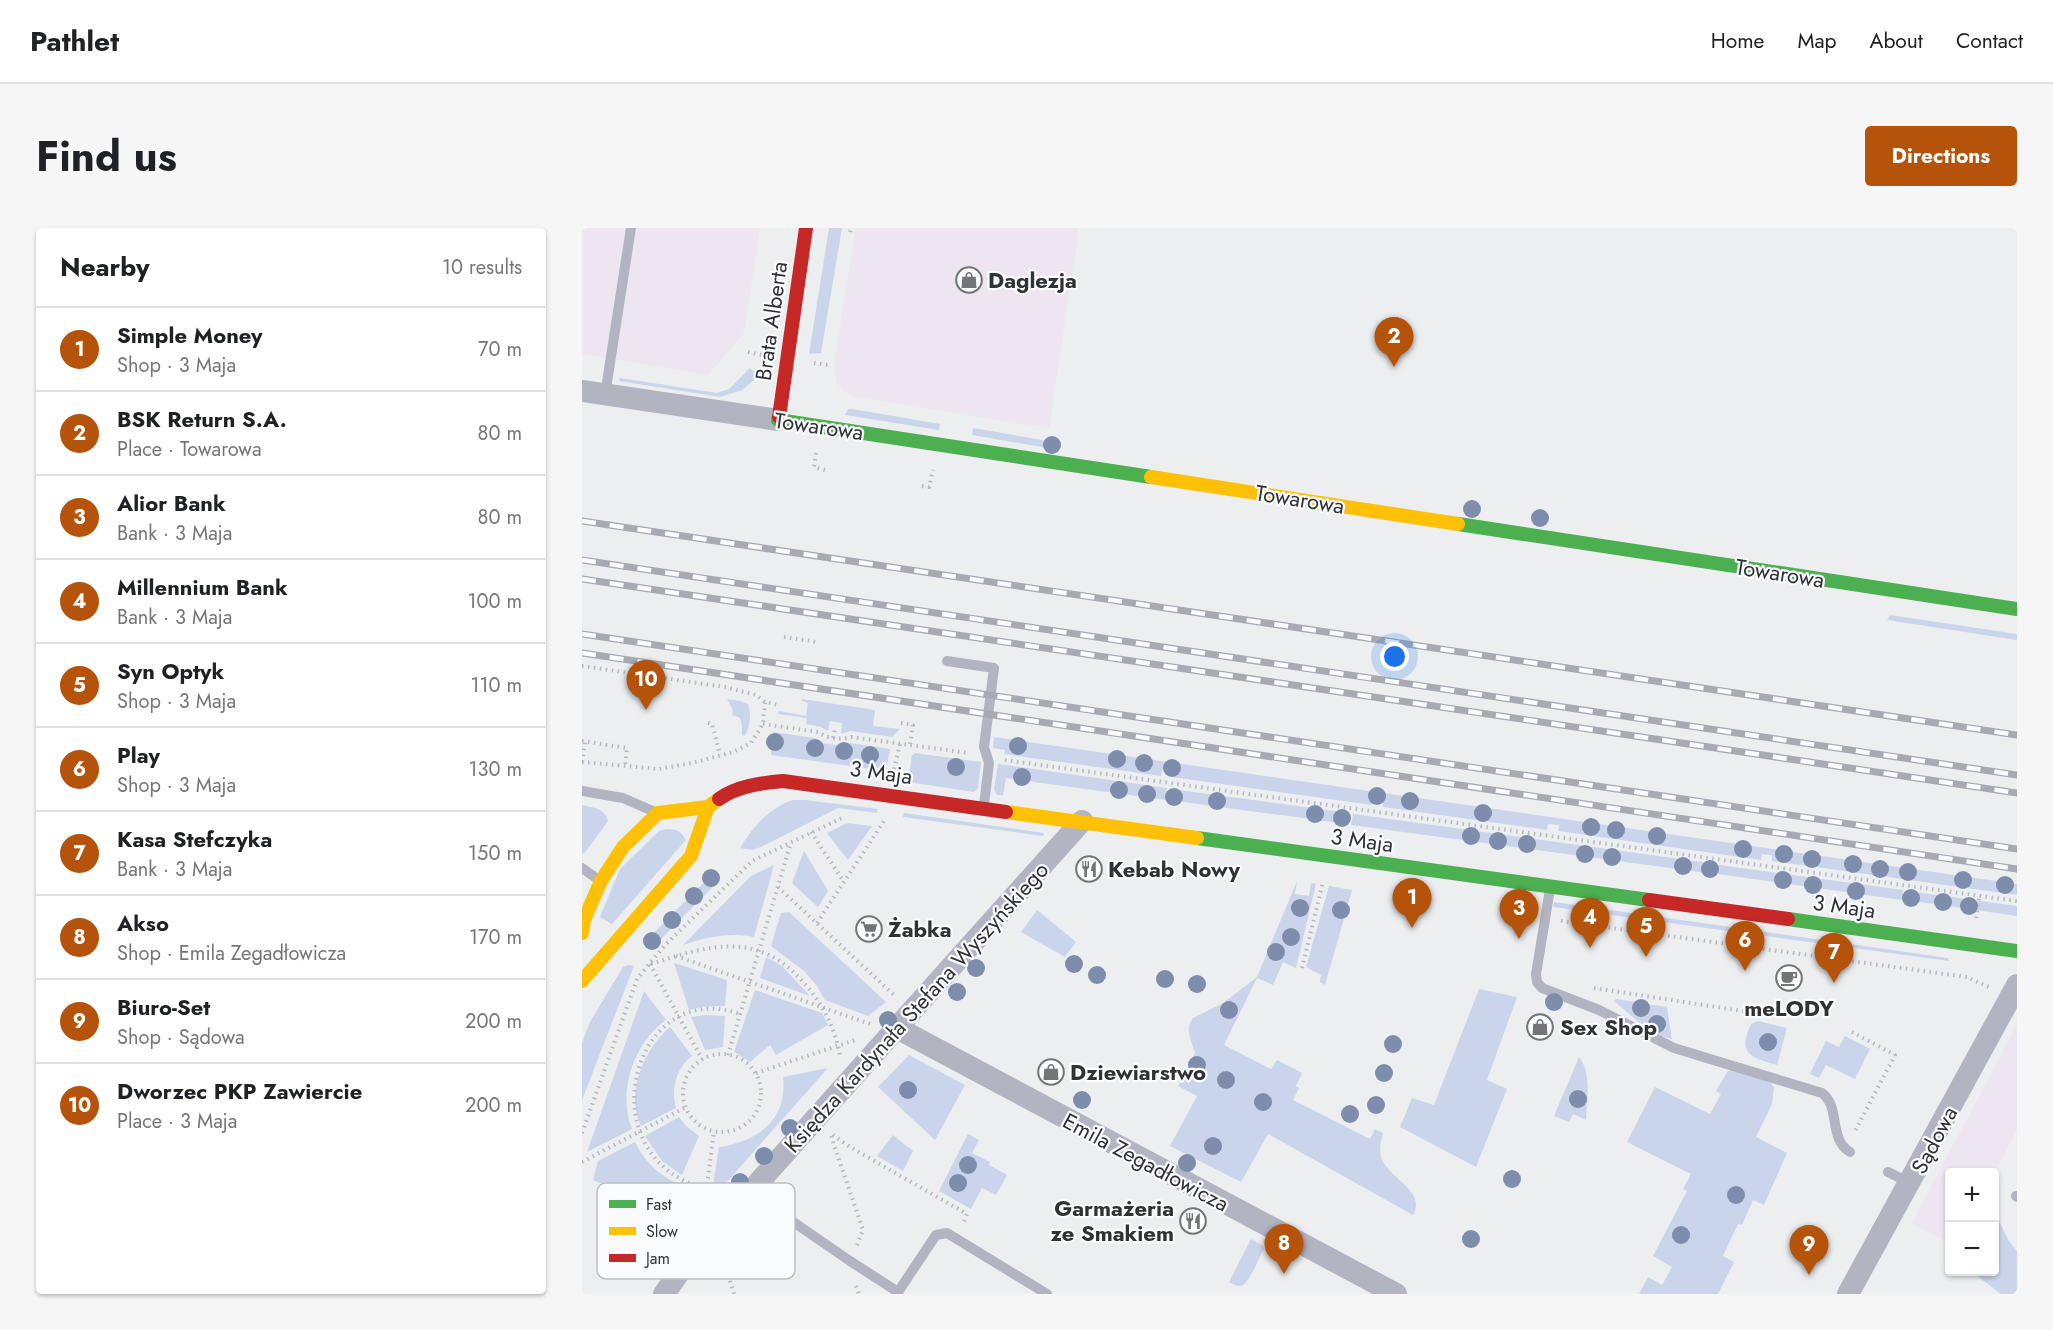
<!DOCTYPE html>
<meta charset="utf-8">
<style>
:root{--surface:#fff;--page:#f6f6f6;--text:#202124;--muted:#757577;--line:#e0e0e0;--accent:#b45309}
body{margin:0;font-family:Jost,sans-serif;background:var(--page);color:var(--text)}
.controls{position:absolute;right:18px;bottom:18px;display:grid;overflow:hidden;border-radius:6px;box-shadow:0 2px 4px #0004}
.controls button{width:54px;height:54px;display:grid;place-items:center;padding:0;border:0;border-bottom:2px solid var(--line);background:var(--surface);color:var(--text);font:30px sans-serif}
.you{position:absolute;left:813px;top:429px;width:21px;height:21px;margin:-15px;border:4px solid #fff;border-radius:50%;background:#1a73e8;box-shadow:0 0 0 9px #1a73e833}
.badge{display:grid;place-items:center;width:39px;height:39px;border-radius:50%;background:var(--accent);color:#fff;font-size:20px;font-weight:700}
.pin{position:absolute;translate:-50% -50px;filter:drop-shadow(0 2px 3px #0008)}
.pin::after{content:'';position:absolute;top:32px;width:21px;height:18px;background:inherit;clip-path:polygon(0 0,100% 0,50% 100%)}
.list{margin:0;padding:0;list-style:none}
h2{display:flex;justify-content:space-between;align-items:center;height:78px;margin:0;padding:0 24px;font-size:26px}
h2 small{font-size:20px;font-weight:400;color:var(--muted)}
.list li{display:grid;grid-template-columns:39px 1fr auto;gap:18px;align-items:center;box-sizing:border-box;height:84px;padding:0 24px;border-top:2px solid var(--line)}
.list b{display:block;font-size:22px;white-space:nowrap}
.list p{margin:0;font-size:20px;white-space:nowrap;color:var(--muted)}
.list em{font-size:20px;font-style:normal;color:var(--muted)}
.map{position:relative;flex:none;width:1435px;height:1066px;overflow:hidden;border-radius:6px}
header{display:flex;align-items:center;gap:36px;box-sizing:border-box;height:84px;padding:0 30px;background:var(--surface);border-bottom:2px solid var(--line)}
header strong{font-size:28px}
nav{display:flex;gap:33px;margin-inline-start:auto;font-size:21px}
.intro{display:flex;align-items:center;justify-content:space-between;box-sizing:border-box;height:144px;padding:0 36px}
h1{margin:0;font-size:42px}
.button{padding:15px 27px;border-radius:6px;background:var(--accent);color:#fff;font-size:21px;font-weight:700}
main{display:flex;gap:36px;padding:0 36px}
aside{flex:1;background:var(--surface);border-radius:6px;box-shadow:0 2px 4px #0004}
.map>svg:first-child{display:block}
</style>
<header>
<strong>Pathlet</strong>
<nav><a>Home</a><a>Map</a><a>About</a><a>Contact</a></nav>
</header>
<div class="intro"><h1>Find us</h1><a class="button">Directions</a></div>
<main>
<aside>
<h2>Nearby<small>10 results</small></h2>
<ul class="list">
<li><span class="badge">1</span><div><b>Simple Money</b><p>Shop · 3 Maja</p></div><em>70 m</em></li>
<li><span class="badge">2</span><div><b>BSK Return S.A.</b><p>Place · Towarowa</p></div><em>80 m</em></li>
<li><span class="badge">3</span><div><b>Alior Bank</b><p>Bank · 3 Maja</p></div><em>80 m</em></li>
<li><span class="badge">4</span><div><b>Millennium Bank</b><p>Bank · 3 Maja</p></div><em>100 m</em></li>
<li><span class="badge">5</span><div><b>Syn Optyk</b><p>Shop · 3 Maja</p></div><em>110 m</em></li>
<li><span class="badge">6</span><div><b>Play</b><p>Shop · 3 Maja</p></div><em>130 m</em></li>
<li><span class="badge">7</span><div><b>Kasa Stefczyka</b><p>Bank · 3 Maja</p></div><em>150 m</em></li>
<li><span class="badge">8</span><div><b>Akso</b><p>Shop · Emila Zegadłowicza</p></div><em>170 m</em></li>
<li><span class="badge">9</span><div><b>Biuro-Set</b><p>Shop · Sądowa</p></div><em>200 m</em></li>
<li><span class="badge">10</span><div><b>Dworzec PKP Zawiercie</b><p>Place · 3 Maja</p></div><em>200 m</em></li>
</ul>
</aside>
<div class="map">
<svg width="1435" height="1066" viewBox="0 0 1435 1066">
<rect width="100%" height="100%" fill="#eceef0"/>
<g fill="#ede5f0">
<path d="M0,0H178L162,105L126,147L0,126Z"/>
<path d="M274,0H497L467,200L269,168L261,162L255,155L252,137Z"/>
<path d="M1435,797V901L1413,945L1368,944L1367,1015L1330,995Z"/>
</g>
<g fill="#cad5eb">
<path d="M247,0H260L239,125L227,126Z"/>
<path d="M168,140L177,148L160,162L138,169L37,153L38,150L135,165L147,161Z"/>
<path d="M266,181H270L358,196L357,202L263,187Z"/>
<path d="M391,200L478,215L477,222L390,207Z"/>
<path d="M1308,387L1435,406V412L1305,392Z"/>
<path d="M145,471L158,473L166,476C169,486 169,500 162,508L160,507V498L158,490L150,487L151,482Z"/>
<path d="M220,471L293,482L291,498L318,501L310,509L269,503L259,506L260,495L248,493L246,503L239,499L224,496L225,490L196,486L197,483L224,488L226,475L220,473Z"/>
<path d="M191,504L233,510L240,515L261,518L269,515L308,521L304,543L189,527Z"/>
<path d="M412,509L1435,656V667L1190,633V627L1180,626L1179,632L976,603L977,597L966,596L965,602L801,579V573L791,572L790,577L590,549V544L580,542L579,548L422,526L423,522L411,520Z"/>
<path d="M333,525L399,534L396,560L392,564L326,554L330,527Z"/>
<path d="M416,536L585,560L584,572L424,550L421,567H415L412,561Z"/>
<path d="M589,561L767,585L765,596L587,572Z"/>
<path d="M211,572H223L296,581L295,585L256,580L179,619L170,622L158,620C170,600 188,579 211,572Z"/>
<path d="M0,577C12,580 23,580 26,593L2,626L0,624Z"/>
<path d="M322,585L462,605L461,608L321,589Z"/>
<path d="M771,586L1134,636L1132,646L769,597Z"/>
<path d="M265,595L290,598L266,632L245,605Z"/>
<path d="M84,601C95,601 99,603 104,612L30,696L18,689L38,641L77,603Z"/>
<path d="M222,623L246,663L236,679L210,655Z"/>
<path d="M192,637L172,709C147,704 125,709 101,717L169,648Z"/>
<path d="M1137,637L1321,662L1320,672L1136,646Z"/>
<path d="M129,647L136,654L71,719L65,712Z"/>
<path d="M715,653L713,666L727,668L729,655L734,656L714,740L701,734L691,757L675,750L642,817L689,841L695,832L720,845L714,858L717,860L711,872L788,911L793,901L801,905C799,913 797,921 799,929C806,951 845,962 831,987L686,906L659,954L588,918L615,868L596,858L613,825C610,814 602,800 611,790L641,775L675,749Z"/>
<path d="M747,658L770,662L743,757L738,754L739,747L724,739Z"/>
<path d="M1325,663L1435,678V688L1324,672Z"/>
<path d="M972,674L1366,730L1367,733L971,679Z"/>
<path d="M455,682L494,714L483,729L439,704Z"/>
<path d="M207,684L304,774L286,788L243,772L235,758L222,743L189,718L199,685Z"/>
<path d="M184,729L200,738L228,768L178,750Z"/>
<path d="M92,735L145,752L143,778L120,779L107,782Z"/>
<path d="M46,737L52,738L0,872V815L8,794L41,739Z"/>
<path d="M897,761L935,769L905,852L925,861L894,939L818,899L830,870L852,877Z"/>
<path d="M173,762L240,785L246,797L194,827L188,817L168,834L152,824Z"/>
<path d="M62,763L84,792C52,814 35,865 50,901L5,924Z"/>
<path d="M1034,771L1085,779L1090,811L1069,805L1032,773Z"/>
<path d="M123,787L143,788L141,819L123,822L109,789Z"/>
<path d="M1176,793L1205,800L1195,837C1169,830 1155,826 1169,796Z"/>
<path d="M88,799L110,828C94,840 89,861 94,880L59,898C43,865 62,821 88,799Z"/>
<path d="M1263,808L1288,821L1273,851L1244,837L1237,850L1228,846L1244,813L1257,819Z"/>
<path d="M327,827L383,857L353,912L296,859Z"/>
<path d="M997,829C1010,845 1005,873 1004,892L991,886L987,894L972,888Z"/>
<path d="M246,840L143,956L131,957L137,919C175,914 206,892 201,849Z"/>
<path d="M1154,842L1188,854L1192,859L1190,876L1174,909L1205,925L1182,977L1171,972L1160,997L1156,996L1141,1028L1152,1034L1136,1066H1057L1066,1049L1080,1057L1090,1039L1071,1028L1105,963L1101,961L1109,946L1045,914L1073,859L1128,886L1139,866L1134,863L1146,843Z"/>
<path d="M97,889L104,898L117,908L100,947L80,933L63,908Z"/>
<path d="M386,906L397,912L390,925L408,934L407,937L425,947L414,967L400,960L389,981L357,963Z"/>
<path d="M311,907L331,923L321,943L295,928Z"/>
<path d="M53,914C61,931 77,948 95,955L85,983L11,952L16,933Z"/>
<path d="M1413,985L1427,1013L1435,1023V1066H1419L1390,1044H1412Z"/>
<path d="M669,1011L680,1017L682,1020C678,1028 668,1053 661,1057C656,1060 651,1056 647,1054Z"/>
</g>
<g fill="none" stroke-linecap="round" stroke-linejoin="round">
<g stroke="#b6b8c0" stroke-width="4" stroke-dasharray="1.5 4.5" stroke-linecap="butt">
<path d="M268,4L269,0"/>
<path d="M166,124L180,127"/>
<path d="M232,135L246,137"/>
<path d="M234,225L232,239L243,242"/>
<path d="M340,258L347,259L351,242"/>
<path d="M202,409L235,414"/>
<path d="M0,438L143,459L174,467L183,474"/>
<path d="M126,495L130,496L138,527"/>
<path d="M319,495L331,497L328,517"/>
<path d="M181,496L236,504C246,511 257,512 269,509L387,525"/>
<path d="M251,510L253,501"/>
<path d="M0,513L45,520L43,538"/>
<path d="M423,532L1435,673"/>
<path d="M0,534L77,541L110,535L151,524L169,515L181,496L183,474L197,477"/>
<path d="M0,534L3,514"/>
<path d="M312,541L318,516"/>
<path d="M229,604L262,654"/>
<path d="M196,659L314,769"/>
<path d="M1394,690L1398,667"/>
<path d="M979,693L1385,749L1409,760"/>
<path d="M235,695L302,593"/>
<path d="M94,728L288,796"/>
<path d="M68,736L120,831"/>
<path d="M69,736C127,717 176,702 222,755C241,776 253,800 258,828"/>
<path d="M720,740L741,654"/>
<path d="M1012,760L1186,787"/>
<path d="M1270,804L1313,827L1273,903"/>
<circle cx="140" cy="865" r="39"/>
<path d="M146,827L209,614"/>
<path d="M174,845L273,812"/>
<path d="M0,905L55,751L83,717L170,633L260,590"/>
<path d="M251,907L268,919L385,986L381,996"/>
<path d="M249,908L281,1002L275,1017"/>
<path d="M0,934L104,879"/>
<path d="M136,963C0,942 46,746 158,786"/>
<path d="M122,980L132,903"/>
<path d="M141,1030L152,1066"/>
<path d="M274,1058L277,1066"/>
</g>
<g stroke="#b2b5c1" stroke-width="10">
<path d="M23,167L49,0"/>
<path d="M365,433L412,440L402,519L407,535L402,577"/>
<path d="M0,563L41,570L73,584"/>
<path d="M0,640L17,652"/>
<path d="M968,661L954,746L955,754L960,760L1017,782L1092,820L1240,865C1259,879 1246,911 1268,924"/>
<path d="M1306,944L1328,955"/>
<path d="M169,965L268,1033L316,1064L354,1007L365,1005L465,1066"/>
<path d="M1434,968L1435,969"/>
</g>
<g stroke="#b2b5c1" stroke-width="22">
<path d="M0,163L196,192"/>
<path d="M315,800L814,1066"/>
<path d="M82,1066L99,1042L115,1023L500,593"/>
<path d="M1266,1066L1435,757"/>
</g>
<g stroke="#4caf50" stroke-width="14">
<path d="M197,189L196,192L569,249"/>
<path d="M876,296L1435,381"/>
<path d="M615,610L1067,672"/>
<path d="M1206,691L1435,723"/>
</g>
<g stroke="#ffc107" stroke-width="14">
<path d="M569,249L876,296"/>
<path d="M424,584L615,610"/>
<path d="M0,705L2,692L19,653L41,619L76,585L126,579L137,571"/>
<path d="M0,753L109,628L126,579"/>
</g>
<g stroke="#c62828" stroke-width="14">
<path d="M197,189L224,0"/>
<path d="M137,571C155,558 179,555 201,553L424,584"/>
<path d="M1067,672L1206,691"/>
</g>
<g stroke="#a8aab2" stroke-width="7">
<g id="rail">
<path d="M0,293L1435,507"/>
<path d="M0,332L1435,547"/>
<path d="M0,351L1435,565"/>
<path d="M0,406L1435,621"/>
<path d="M0,425L1435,641"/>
</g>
</g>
<use href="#rail" stroke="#f9fbfe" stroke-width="4.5" stroke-dasharray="14" stroke-linecap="butt"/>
</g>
<g fill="#7f8dac">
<circle cx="470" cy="217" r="9"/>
<circle cx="890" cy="281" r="9"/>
<circle cx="958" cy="290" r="9"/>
<circle cx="193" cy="514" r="9"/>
<circle cx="436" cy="518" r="9"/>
<circle cx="233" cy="520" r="9"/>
<circle cx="262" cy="523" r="9"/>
<circle cx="288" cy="527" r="9"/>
<circle cx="535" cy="531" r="9"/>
<circle cx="562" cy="535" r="9"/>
<circle cx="374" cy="539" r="9"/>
<circle cx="590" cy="540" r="9"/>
<circle cx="440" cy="549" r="9"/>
<circle cx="537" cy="562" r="9"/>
<circle cx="565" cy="566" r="9"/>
<circle cx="795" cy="568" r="9"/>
<circle cx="592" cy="569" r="9"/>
<circle cx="635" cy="573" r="9"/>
<circle cx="828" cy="573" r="9"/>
<circle cx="901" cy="585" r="9"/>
<circle cx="733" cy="586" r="9"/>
<circle cx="760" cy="590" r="9"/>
<circle cx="1009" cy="599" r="9"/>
<circle cx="1034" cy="602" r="9"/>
<circle cx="889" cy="608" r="9"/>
<circle cx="1075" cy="608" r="9"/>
<circle cx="916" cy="613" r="9"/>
<circle cx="945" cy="616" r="9"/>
<circle cx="1161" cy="621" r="9"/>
<circle cx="1003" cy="626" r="9"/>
<circle cx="1202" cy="626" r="9"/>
<circle cx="1030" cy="629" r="9"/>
<circle cx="1230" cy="631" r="9"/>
<circle cx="1271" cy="636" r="9"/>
<circle cx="1101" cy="638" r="9"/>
<circle cx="1128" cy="641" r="9"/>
<circle cx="1298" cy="641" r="9"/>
<circle cx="1326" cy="644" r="9"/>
<circle cx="129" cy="650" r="9"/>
<circle cx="1201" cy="652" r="9"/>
<circle cx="1381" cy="652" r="9"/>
<circle cx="1231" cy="657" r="9"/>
<circle cx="1423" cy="657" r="9"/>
<circle cx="1274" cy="663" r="9"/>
<circle cx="112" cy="668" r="9"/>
<circle cx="1329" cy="670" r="9"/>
<circle cx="1361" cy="674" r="9"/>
<circle cx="1387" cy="678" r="9"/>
<circle cx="718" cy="680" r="9"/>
<circle cx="759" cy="682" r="9"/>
<circle cx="90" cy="692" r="9"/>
<circle cx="709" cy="709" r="9"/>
<circle cx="70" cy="713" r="9"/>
<circle cx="694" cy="724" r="9"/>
<circle cx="492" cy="736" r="9"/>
<circle cx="394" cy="740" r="9"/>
<circle cx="515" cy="747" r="9"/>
<circle cx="583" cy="751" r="9"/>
<circle cx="615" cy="756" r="9"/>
<circle cx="375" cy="764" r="9"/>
<circle cx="972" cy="774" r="9"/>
<circle cx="1059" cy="780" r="9"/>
<circle cx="647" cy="782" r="9"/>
<circle cx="306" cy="792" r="9"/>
<circle cx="1075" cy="796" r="9"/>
<circle cx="1186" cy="814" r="9"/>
<circle cx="811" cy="816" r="9"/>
<circle cx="615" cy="837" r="9"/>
<circle cx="802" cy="845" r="9"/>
<circle cx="644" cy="852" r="9"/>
<circle cx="326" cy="862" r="9"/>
<circle cx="996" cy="871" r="9"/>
<circle cx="500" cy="872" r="9"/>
<circle cx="681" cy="874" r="9"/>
<circle cx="794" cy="877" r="9"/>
<circle cx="768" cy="886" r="9"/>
<circle cx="208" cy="900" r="9"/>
<circle cx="631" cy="918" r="9"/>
<circle cx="182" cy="928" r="9"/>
<circle cx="605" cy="935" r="9"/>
<circle cx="386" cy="937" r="9"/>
<circle cx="930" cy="951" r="9"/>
<circle cx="158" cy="954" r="9"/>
<circle cx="376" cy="955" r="9"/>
<circle cx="1154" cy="967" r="9"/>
<circle cx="1099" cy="1007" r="9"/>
<circle cx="889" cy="1011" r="9"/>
</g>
<defs>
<g id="shop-ring" transform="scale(1.35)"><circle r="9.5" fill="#f9fbfe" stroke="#727475" stroke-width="1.5"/><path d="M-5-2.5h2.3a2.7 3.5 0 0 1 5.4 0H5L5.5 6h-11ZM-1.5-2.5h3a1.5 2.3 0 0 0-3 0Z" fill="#727475"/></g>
<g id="restaurant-ring" transform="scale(1.35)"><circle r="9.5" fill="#f9fbfe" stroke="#727475" stroke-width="1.5"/><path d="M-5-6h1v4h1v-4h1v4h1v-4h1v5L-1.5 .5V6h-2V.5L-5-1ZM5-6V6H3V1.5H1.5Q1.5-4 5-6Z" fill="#727475"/></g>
<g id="supermarket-ring" transform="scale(1.35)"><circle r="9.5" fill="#f9fbfe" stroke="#727475" stroke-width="1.5"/><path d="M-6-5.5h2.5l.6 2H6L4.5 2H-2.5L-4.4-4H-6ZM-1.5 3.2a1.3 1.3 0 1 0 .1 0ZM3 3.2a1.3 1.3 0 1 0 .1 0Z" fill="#727475"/></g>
<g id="cafe-ring" transform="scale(1.35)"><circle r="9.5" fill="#f9fbfe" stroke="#727475" stroke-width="1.5"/><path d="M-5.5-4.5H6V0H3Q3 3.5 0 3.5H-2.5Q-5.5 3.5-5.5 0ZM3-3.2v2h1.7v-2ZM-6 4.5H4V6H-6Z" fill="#727475"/></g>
</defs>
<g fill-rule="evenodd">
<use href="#shop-ring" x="387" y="52"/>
<use href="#restaurant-ring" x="507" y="641"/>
<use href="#supermarket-ring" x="287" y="701"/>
<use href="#cafe-ring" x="1207" y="750"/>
<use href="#shop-ring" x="958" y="799"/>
<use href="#shop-ring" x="469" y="844"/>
<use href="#restaurant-ring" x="611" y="993"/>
</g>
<g text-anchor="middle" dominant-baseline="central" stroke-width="4.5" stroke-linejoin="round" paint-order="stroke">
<g font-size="22" font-weight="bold" fill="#313233" stroke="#f9fbfe" text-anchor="start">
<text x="406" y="52">Daglezja</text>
<text x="526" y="641">Kebab Nowy</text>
<text x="306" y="701">Żabka</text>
<text x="1207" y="780" text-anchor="middle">meLODY</text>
<text x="978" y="799">Sex Shop</text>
<text x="488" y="844">Dziewiarstwo</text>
<text x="592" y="980" text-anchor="end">Garmażeria<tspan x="592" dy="25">ze Smakiem</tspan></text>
</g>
<g font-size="22" fill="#313233" stroke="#f9fbfe">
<text transform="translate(189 93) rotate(-82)">Brata Alberta</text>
<text transform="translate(237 198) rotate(8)">Towarowa</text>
<text transform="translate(718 271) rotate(9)">Towarowa</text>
<text transform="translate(1198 345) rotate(9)">Towarowa</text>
<text transform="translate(299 544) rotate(8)">3 Maja</text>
<text transform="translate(780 612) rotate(8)">3 Maja</text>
<text transform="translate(1262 678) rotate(8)">3 Maja</text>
<text transform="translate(334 779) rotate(-48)">Księdza Kardynała Stefana Wyszyńskiego</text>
<text transform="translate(1352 912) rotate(-62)">Sądowa</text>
<text transform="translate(564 934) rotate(28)">Emila Zegadłowicza</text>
</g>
</g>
<rect x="15" y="955" width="198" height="96" rx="9" fill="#f9fbfe" stroke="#bdbfc1" stroke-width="1.5"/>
<rect x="27" y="972" width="27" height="8" fill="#4caf50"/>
<rect x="27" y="999" width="27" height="8" fill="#ffc107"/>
<rect x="27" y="1026" width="27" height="8" fill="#c62828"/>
<g font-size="16" fill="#313233">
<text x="64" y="982">Fast</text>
<text x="64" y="1009">Slow</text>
<text x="64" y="1036">Jam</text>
</g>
</svg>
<div class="controls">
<button>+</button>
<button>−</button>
</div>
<div class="you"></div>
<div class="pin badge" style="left:830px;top:700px">1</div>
<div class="pin badge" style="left:812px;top:139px">2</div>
<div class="pin badge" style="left:937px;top:711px">3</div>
<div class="pin badge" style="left:1008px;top:720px">4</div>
<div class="pin badge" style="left:1064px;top:729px">5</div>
<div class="pin badge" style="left:1163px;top:743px">6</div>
<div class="pin badge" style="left:1252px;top:755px">7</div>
<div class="pin badge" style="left:702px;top:1046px">8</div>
<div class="pin badge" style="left:1227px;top:1047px">9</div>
<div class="pin badge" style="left:64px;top:482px">10</div>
</div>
</main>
